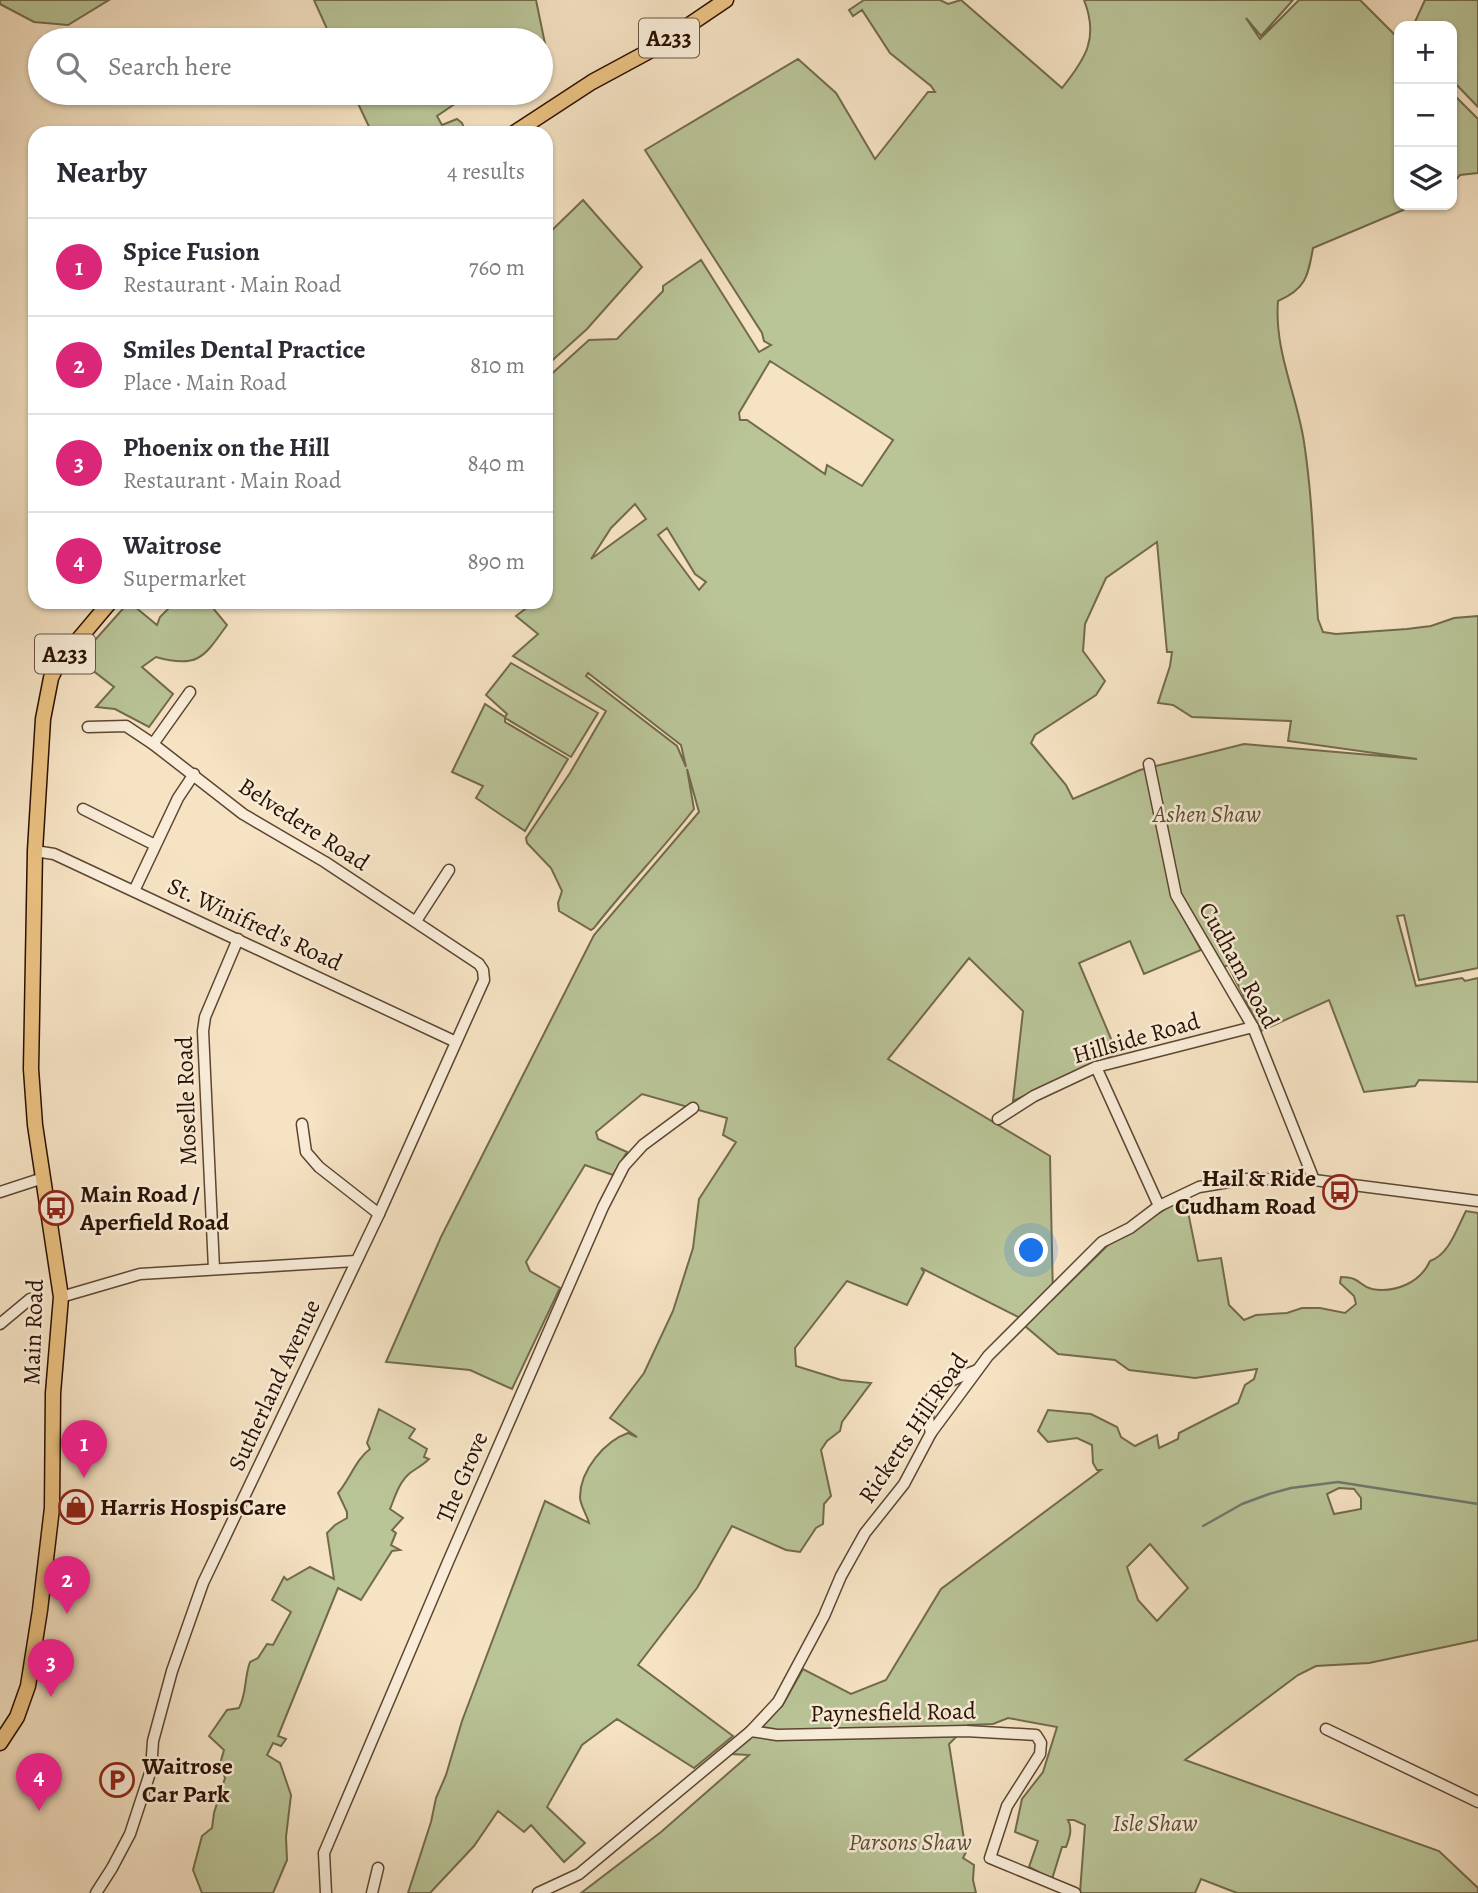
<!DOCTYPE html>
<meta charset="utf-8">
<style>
:root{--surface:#fff;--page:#f7f7f7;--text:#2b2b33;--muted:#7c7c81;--line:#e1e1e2;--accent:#db2777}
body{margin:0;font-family:Alegreya,serif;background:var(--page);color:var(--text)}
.controls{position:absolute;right:21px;top:21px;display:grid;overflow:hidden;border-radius:14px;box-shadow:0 2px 5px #0004}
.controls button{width:63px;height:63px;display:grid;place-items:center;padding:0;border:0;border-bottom:2px solid var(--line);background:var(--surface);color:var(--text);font:35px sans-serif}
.you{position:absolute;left:1032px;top:1251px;width:24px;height:24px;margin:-18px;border:5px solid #fff;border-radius:50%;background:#1a73e8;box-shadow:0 0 0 10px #1a73e833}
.badge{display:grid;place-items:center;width:46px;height:46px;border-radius:50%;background:var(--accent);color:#fff;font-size:23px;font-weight:700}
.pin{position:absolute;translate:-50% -58px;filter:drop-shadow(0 2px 4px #0008)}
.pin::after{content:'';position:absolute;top:37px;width:24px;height:21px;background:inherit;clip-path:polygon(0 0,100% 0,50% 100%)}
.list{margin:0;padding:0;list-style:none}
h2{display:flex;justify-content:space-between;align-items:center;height:91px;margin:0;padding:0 28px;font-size:30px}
h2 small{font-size:23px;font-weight:400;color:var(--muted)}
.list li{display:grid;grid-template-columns:46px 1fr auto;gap:21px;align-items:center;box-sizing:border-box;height:98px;padding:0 28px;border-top:2px solid var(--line)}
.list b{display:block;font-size:26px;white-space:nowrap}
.list p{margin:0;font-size:23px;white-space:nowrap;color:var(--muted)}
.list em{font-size:23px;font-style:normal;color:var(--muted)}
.icon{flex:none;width:38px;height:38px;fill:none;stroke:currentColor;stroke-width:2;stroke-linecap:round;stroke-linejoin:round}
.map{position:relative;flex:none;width:1478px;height:1893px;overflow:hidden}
.search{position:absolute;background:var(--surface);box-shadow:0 2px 5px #0004;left:28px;top:28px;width:525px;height:77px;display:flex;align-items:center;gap:18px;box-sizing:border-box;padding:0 24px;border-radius:38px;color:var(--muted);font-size:26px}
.panel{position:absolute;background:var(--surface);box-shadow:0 2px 5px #0004;left:28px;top:126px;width:525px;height:483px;border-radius:21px}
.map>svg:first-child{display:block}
</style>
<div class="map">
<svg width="1478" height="1893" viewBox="0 0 1478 1893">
<rect width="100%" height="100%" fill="#f6e3c4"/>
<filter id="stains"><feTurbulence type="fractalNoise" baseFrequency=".00286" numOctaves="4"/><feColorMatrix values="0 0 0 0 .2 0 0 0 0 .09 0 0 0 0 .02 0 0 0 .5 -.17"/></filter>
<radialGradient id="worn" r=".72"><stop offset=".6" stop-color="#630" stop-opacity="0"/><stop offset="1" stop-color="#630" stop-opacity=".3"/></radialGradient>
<g fill="#b9c497" stroke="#726a4c" stroke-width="2" fill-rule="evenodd">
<path d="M0,0H109L68,25L34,22L0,4Z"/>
<path d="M314,0H536L550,68L541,76V40H332Z"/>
<path d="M864,0H940L948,4L961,0L1062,88C1086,58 1099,38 1084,0H1293L1261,36L1246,18L1260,39L1299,0H1360L1399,39V205H1415L1313,248C1308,276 1306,289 1278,301C1274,351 1297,395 1304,442C1313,501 1314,560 1318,619L1323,632L1336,634L1407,629L1431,626L1454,618L1478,616V968L1419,980L1404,915L1397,916L1416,986L1462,978L1465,981L1478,978V1082L1419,1080L1415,1086L1364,1092L1329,1000L1261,1031L1228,965L1224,967L1182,896L1179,887L1180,911L1201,950L1144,974L1130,941L1079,963L1117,1053L1013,1101L1023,1011L969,958L888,1059L1050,1156L1053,1299L1109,1244L1185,1197L1198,1261L1221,1258L1229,1305L1244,1320L1256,1315L1287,1313L1302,1308H1320L1345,1313L1356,1304L1354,1296L1340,1283L1341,1277C1361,1277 1359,1286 1372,1289C1395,1293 1420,1283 1430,1261C1449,1255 1457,1228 1466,1211L1478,1213V1640L1369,1663L1316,1666L1298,1675L1185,1760L1439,1851L1478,1888V1893H1237L1201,1879L1195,1893H1080L1085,1825L1074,1820H1068C1073,1829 1069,1839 1066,1847H1062L1052,1879L1029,1867L1038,1841L1015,1832L1022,1799L1043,1772L1057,1727L1008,1718L993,1724L968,1725L949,1744L966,1852L963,1858L974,1865L973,1880L976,1893H581L661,1832L749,1755L732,1754L755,1728L782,1706L803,1669L851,1694L886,1680L941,1589L1101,1470H1097L1093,1463L1092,1445L1077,1438L1048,1442L1038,1431L1048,1410L1091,1414L1117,1427L1121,1437L1135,1446L1157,1435L1159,1448L1178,1439L1179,1433L1238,1403L1245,1385L1254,1379L1257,1369L1195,1378L1129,1370L1115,1360L1058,1354L1025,1326L1028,1322L921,1268L924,1272L907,1305L847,1281L795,1348L796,1366L841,1380L871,1383L842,1422L840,1431L827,1441L821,1450L831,1496L824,1504L823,1524L816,1528L800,1552L786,1550L732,1526L697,1588L638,1665L733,1736L694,1768L617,1719L582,1745L547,1807L585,1843L564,1862L531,1825L524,1832L498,1811L474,1846L430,1893H408L431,1822L436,1798L446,1775L462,1721L545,1501L589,1523C587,1515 580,1505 580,1497C580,1470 605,1441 628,1433L637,1437L610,1418L644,1373L673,1311L693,1248L699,1199L736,1142L723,1135L727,1118L642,1094L596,1132L598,1139L627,1152L613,1175L585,1165L526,1262L530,1271L560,1288L512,1389L470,1370L386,1362L441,1237L594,935L699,812L687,769L694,809C662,850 626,887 594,928L591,930L559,911L558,903L562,891L551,868L527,843L526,838L570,773L606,711L513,656L538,634L516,616L529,606L526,602H546V379L589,340L617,339L663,291V286L701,260L759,352L771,345L764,341L762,333L645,150L798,59L836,93L875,159L928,92H935L931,86L890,53L862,10L853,16L849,10ZM770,361L893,440L862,486L827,465L825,474L747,420H740L739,413ZM635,504L646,519L591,559L611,528ZM667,528L695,574L706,582L699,590L658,535ZM1157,542L1167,652H1172L1170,666L1158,703L1173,705L1192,717L1291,721L1288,741L1417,759L1244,744L1140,770L1073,799L1066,785L1031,743L1035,735L1096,695L1105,681L1083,651L1085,624L1106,578ZM588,673L681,745L686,767L677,746L586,676ZM1339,1488L1354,1489L1361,1498V1509L1334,1514L1327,1494ZM1150,1544L1188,1588L1157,1621L1138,1600L1127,1567Z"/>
<path d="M1425,0H1478V107L1452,80V26H1413Z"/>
<path d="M353,93H471L437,116L442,125L457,119L462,123L466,133H372Z"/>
<path d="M1452,93L1478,119V173L1460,175L1452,184Z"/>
<path d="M583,200L642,267L587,329L546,366V236Z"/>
<path d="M129,602L157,625L160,617L175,602H208L227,625C204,657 198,669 156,657L142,667L173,694L149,727L115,709L96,707L114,687L78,659Z"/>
<path d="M511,663L598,713L571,757L505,718V722L568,759L525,831L476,798L483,786L452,772L485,704L505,717L507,714L486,695Z"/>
<path d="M379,1409L415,1429L409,1438L427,1449L424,1457L429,1459C423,1465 417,1468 410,1473C399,1482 395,1497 390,1509L403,1518L392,1530L396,1533L391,1545L400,1550L392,1551L361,1600L338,1588L278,1736L286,1739L281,1746L273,1743L267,1755L280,1763L291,1795L286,1837L287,1860L273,1893H202L193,1870L202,1836L212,1828L214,1813L225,1778L220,1764L224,1750L209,1736L227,1710L239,1708C247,1693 244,1678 250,1662L258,1658L267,1644L273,1645L291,1612L272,1600L284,1577L287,1580L310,1567L334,1579L327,1533L335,1525L347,1518V1512L338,1493C350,1479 356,1459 370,1449L367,1443Z"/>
</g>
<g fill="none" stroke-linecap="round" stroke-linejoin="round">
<path stroke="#707870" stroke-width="2.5" d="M1203,1526L1242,1504L1269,1494L1291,1488L1338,1482L1478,1504"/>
<g stroke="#5d4532" stroke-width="13">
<g id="minor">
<path d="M88,727L126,726L153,744L243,814L325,862L479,964L483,970L484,980L379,1214L203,1583L172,1671L153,1741L151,1770L130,1834L112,1868L96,1893"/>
<path d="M153,744L190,692"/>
<path d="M1149,764L1176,895L1253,1027L1314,1180"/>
<path d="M83,809L155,845"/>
<path d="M35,851L54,854L456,1042"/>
<path d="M134,891L178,798L194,774"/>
<path d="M416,921L449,870"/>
<path d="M1096,1067L1159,1206"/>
<path d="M998,1119L1034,1096L1096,1067L1253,1027"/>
<path d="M302,1124L306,1152L319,1167L379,1214"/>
<path d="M0,1192L43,1178"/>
<path d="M214,1269L203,1031L205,1017L238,939"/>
<path d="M61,1297L140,1274L356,1261"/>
<path d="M0,1324L30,1299"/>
<path d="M931,1433C919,1389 943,1384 977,1370"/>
<path d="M1326,1729L1478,1802"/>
<path d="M751,1731L777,1735L966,1731L1036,1735L1041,1743L1040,1754L1007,1806L990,1858L1075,1893"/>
<path d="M326,1893L324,1853L448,1562L603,1207L624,1166L643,1145L693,1108"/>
<path d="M372,1893L378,1868"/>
<path d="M538,1893L579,1874L751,1731L778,1702L824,1616L841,1576L865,1533L904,1484L931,1433L988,1356L1102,1242L1130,1228L1159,1206L1199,1187L1247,1179L1314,1180L1478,1201"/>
</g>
</g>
<g stroke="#2a1002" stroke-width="17">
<g id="major">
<path d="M514,133L592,82L655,48L726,0"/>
<path d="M0,1743L17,1717L28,1686L40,1610L52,1508L53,1393L61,1297L35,1125L31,1069L35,851L43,719L51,678L57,665L110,602"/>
</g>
</g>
<use href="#minor" stroke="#f9edd9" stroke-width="10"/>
<use href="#major" stroke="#ebc282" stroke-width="14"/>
</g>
<defs>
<g id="bus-ring" transform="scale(1.75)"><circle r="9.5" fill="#f9edd9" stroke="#8f2418" stroke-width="1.5"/><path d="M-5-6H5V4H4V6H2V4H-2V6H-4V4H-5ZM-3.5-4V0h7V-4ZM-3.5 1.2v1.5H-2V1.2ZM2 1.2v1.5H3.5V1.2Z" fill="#8f2418"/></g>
<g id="shop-ring" transform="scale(1.75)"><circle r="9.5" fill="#f9edd9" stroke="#8f2418" stroke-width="1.5"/><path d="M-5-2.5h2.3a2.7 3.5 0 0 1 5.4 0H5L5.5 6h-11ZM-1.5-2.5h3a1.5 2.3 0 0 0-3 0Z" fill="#8f2418"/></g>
<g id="parking-ring" transform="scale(1.75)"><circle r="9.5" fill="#f9edd9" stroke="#8f2418" stroke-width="1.5"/><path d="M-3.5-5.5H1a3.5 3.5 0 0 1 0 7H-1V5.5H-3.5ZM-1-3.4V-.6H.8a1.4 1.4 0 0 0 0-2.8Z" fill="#8f2418"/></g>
</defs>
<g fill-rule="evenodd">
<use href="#bus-ring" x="1340" y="1192"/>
<use href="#bus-ring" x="56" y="1208"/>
<use href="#shop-ring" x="76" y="1507"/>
<use href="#parking-ring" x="117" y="1780"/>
</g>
<g text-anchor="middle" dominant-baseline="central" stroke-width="5" stroke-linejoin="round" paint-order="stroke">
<g fill="#f9edd9" stroke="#685242" stroke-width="2">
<rect x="639" y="18.5" width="60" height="39" rx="5"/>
<rect x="35" y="634.5" width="60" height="39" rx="5"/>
</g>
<g font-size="23" font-weight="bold" fill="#2a1002">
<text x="669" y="38">A233</text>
<text x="65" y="654">A233</text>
</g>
<g font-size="24" font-style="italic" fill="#5c4f36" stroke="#f9edd9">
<text x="1207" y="814">Ashen Shaw</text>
<text x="1155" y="1823">Isle Shaw</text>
<text x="910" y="1842">Parsons Shaw</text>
</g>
<g font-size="24" fill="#2a1002" stroke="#f9edd9">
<text transform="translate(304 824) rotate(33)">Belvedere Road</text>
<text transform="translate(255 924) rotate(25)">St. Winifred's Road</text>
<text transform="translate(1239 965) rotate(61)">Cudham Road</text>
<text transform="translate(1136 1038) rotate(-16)">Hillside Road</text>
<text transform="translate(186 1101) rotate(-92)">Moselle Road</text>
<text transform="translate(33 1332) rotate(-88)">Main Road</text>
<text transform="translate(274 1385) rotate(-65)">Sutherland Avenue</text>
<text transform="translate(913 1428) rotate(-56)">Ricketts Hill Road</text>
<text transform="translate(462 1477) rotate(-67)">The Grove</text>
<text transform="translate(893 1712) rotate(-1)">Paynesfield Road</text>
</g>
<g font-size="24" font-weight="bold" fill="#2a1002" stroke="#f9edd9" text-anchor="start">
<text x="1316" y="1178" text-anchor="end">Hail &amp; Ride<tspan x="1316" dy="28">Cudham Road</tspan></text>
<text x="80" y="1194">Main Road /<tspan x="80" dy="28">Aperfield Road</tspan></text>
<text x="100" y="1507">Harris HospisCare</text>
<text x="142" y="1766">Waitrose<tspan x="142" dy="28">Car Park</tspan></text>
</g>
</g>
<rect width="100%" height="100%" filter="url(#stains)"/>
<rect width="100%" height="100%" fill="url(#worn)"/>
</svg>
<div class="controls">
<button>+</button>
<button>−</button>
<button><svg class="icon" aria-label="layers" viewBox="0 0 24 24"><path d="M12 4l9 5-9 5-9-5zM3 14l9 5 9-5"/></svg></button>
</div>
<div class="you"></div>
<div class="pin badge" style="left:84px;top:1478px">1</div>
<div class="pin badge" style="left:67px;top:1614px">2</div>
<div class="pin badge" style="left:51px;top:1697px">3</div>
<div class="pin badge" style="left:39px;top:1811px">4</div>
<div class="search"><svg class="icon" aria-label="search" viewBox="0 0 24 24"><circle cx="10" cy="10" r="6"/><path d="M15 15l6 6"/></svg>Search here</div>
<section class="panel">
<h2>Nearby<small>4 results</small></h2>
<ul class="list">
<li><span class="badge">1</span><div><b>Spice Fusion</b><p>Restaurant · Main Road</p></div><em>760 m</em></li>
<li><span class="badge">2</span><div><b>Smiles Dental Practice</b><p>Place · Main Road</p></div><em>810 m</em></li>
<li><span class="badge">3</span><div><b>Phoenix on the Hill</b><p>Restaurant · Main Road</p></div><em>840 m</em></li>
<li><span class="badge">4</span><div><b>Waitrose</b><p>Supermarket</p></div><em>890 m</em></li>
</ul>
</section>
</div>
